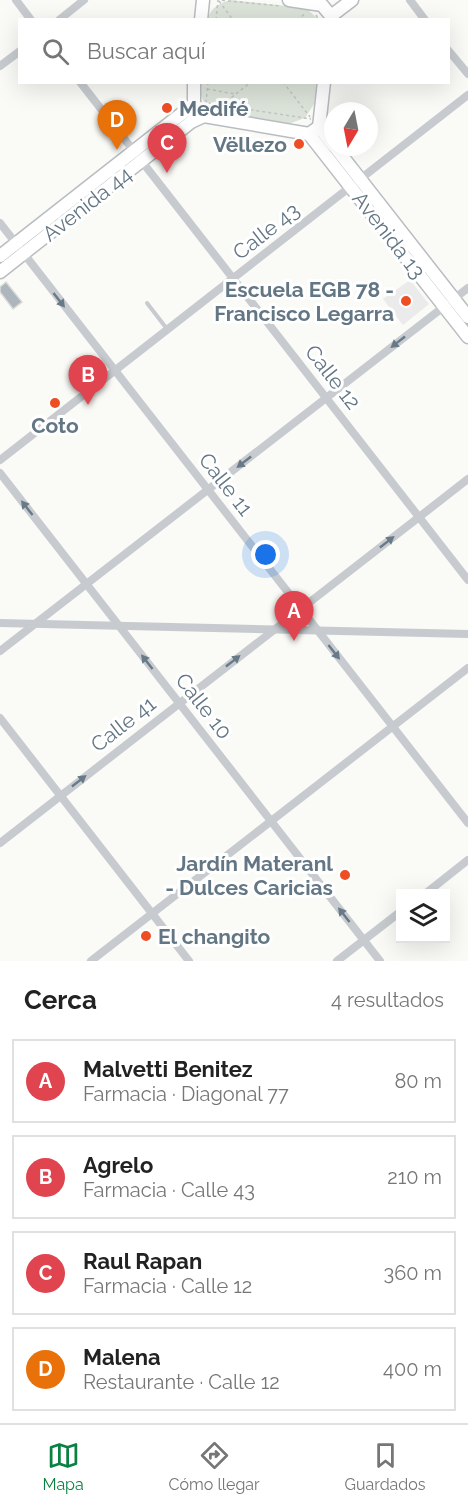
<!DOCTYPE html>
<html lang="es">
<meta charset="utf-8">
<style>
:root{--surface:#fff;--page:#f6f6f6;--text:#222;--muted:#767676;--line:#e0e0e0;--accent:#0b8043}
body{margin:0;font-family:Raleway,sans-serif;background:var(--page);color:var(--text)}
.controls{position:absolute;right:18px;bottom:18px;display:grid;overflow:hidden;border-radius:0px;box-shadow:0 6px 24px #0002}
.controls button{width:54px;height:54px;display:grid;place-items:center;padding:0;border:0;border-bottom:2px solid var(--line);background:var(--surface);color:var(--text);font:30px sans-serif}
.compass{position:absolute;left:324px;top:102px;width:54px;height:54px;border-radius:50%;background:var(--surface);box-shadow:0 6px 24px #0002;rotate:190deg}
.you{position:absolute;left:266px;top:555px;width:21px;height:21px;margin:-15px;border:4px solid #fff;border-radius:50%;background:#1a73e8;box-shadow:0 0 0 9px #1a73e833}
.badge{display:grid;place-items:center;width:39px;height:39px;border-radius:50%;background:var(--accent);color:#fff;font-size:20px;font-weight:700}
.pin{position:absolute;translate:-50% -50px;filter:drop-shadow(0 2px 3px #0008)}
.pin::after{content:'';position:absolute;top:32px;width:21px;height:18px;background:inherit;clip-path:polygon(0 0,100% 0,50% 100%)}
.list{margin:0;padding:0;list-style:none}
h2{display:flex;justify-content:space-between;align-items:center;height:78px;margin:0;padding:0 24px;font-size:26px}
h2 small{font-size:20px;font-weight:400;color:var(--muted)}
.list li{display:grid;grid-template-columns:39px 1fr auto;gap:18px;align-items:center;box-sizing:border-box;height:84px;margin:0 12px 12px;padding:0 12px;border:2px solid var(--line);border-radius:0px}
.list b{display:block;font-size:22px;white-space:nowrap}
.list p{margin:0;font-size:20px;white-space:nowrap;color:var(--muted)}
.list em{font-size:20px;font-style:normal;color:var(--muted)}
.icon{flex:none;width:33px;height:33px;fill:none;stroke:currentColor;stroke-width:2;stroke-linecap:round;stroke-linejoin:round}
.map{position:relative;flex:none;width:468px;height:961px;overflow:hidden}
.search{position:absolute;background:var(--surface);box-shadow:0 6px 24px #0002;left:18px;right:18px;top:18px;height:66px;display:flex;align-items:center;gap:15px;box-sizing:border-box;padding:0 21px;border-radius:0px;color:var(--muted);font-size:22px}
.sheet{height:462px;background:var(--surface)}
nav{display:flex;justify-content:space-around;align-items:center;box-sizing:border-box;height:84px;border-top:2px solid var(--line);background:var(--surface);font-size:16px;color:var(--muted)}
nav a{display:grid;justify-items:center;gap:3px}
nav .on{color:var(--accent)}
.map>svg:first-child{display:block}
</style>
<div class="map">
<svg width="468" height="961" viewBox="0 0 468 961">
<rect width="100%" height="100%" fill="#fafaf7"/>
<path fill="#eaebea" d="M410,280L429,304L403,325L383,299Z"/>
<g fill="#dbe2d8">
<path d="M231,0L306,8L318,19L207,20C211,7 220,3 231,0Z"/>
<path d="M200,83H317L314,104L305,118L288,124L220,116L205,105L199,91Z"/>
</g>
<path fill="#adb6bc" stroke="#dbdbd9" stroke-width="1.5" d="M6,282L22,302L13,309L0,292V287Z"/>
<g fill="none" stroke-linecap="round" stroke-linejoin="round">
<g stroke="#b8bdc1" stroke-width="15">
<g id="primary">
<path d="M289,0L322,5L331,16V20"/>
<path d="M331,16L352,0"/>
<path d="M201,20L203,0"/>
<path d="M194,82V104L204,116L309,134"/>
<path d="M319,127L333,145"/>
<path d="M309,134L468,337"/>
<path d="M309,134L319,127L324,82"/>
<path d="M335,147L468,317"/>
<path d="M0,256L194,104"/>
<path d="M0,272L191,122L204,116"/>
</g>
</g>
<g stroke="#c0c3c5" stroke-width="1.5" stroke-dasharray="3 3" stroke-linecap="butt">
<path d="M219,1L233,20"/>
<path d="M316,15L319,20"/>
<path d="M216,20L218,0L281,6"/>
<path d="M297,20L306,13"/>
<path d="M208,82L206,103L311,119"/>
<path d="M283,82L310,117"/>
<path d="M207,89L235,94"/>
<path d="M222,105L251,82"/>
</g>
<path stroke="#c7cbcf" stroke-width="4" d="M147,303L167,329"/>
<g stroke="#c7cbcf" stroke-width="8">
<path d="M16,0L31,20"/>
<path d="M410,0L425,20"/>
<path d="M59,20L84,0"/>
<path d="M448,50L468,74"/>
<path d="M0,66L20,51"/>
<path d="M80,82L468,580"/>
<path d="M0,223L468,823"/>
<path d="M0,460L468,95"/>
<path d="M0,473L380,961"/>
<path d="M0,623L468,634"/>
<path d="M0,651L468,288"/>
<path d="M0,718L189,961"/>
<path d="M0,843L468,479"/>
<path d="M425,894L468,860"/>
<path d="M91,961L468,668"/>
<path d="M337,961L400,912"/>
</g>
<use href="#primary" stroke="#fff" stroke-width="12"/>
</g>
<defs><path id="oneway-solid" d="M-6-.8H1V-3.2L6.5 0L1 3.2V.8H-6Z" transform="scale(1.5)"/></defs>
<g fill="#687a88">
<use href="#oneway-solid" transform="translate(59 300) rotate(52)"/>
<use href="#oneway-solid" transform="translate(398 342) rotate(142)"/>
<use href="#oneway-solid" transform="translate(244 462) rotate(142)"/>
<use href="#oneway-solid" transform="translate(27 508) rotate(-128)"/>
<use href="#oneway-solid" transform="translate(387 542) rotate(-38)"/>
<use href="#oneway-solid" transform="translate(334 652) rotate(52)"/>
<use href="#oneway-solid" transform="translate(233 661) rotate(-38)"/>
<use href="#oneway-solid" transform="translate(147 662) rotate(-128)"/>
<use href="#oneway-solid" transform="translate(79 781) rotate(-38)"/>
<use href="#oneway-solid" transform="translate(344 915) rotate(-128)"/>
</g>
<g fill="#ed4e24" stroke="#fff" stroke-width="2">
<circle cx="167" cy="108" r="6"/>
<circle cx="299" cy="144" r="6"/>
<circle cx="406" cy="301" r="6"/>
<circle cx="55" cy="403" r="6"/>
<circle cx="345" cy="875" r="6"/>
<circle cx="146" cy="936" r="6"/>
</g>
<g text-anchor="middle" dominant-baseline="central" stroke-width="6" stroke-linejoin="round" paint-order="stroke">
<g font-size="21" font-weight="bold" fill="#637684" stroke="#fff" text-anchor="end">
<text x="179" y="108" text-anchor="start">Medifé</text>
<text x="287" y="144">Vëllezo</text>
<text x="394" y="289">Escuela EGB 78 -<tspan x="394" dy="24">Francisco Legarra</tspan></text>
<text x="55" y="425" text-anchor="middle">Coto</text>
<text x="333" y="863">Jardín Materanl<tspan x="333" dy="24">- Dulces Caricias</tspan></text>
<text x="158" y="936" text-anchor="start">El changito</text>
</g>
<g font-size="21" fill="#637684" stroke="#fff">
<text transform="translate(87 204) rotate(-38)">Avenida 44</text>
<text transform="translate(266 231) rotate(-38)">Calle 43</text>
<text transform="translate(389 235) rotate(52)">Avenida 13</text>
<text transform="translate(333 377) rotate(52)">Calle 12</text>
<text transform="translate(226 484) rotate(52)">Calle 11</text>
<text transform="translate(204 706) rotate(52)">Calle 10</text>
<text transform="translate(123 724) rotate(-38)">Calle 41</text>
</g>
</g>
</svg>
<div class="controls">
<button><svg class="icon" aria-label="layers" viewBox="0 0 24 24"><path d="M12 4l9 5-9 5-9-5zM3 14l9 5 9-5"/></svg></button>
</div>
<svg class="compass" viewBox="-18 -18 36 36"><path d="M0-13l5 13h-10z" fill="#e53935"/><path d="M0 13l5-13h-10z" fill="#767676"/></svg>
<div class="you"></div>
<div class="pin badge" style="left:294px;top:641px;background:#e0444e">A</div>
<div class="pin badge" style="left:88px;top:405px;background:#e0444e">B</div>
<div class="pin badge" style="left:167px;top:173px;background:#e0444e">C</div>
<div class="pin badge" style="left:117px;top:150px;background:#e8710a">D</div>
<div class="search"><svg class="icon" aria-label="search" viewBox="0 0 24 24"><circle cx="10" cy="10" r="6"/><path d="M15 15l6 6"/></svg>Buscar aquí</div>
</div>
<section class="sheet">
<h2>Cerca<small>4 resultados</small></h2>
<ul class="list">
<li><span class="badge" style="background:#e0444e">A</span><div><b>Malvetti Benitez</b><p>Farmacia · Diagonal 77</p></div><em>80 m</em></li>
<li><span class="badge" style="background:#e0444e">B</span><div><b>Agrelo</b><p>Farmacia · Calle 43</p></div><em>210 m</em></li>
<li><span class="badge" style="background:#e0444e">C</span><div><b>Raul Rapan</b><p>Farmacia · Calle 12</p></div><em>360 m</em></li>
<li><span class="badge" style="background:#e8710a">D</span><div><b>Malena</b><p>Restaurante · Calle 12</p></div><em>400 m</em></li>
</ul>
</section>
<nav>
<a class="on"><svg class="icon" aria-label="map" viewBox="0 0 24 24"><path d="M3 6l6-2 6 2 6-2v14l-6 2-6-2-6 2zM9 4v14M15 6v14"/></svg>Mapa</a>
<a><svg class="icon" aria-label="directions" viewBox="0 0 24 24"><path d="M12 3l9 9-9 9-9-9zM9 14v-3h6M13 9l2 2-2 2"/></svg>Cómo llegar</a>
<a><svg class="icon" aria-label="saved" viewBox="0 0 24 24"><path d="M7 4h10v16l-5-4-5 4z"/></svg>Guardados</a>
</nav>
